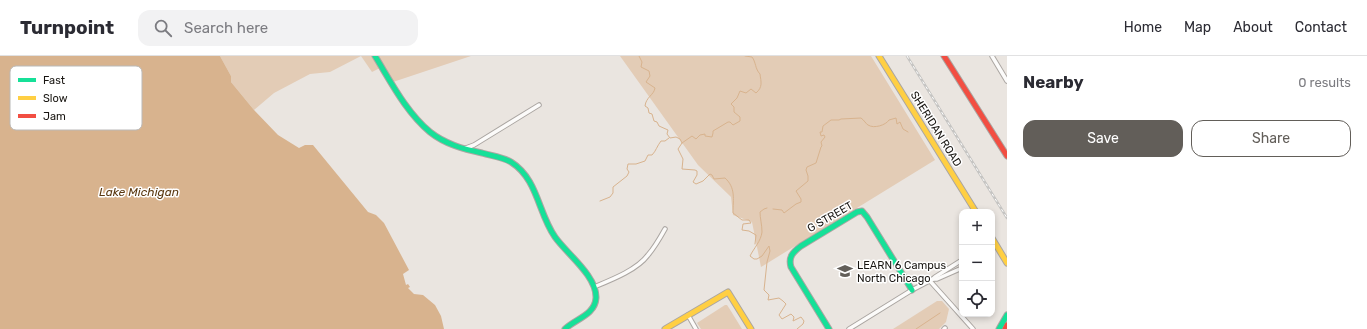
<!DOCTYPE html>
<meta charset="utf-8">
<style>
:root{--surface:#fff;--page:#f2f2f3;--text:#2b2b33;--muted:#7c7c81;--line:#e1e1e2;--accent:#625e59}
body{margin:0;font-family:Rubik,sans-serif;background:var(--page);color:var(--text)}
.controls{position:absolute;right:12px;bottom:12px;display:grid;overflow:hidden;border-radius:8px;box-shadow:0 2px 6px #0003}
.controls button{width:36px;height:36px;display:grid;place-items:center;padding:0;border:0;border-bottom:1px solid var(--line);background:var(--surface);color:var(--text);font:20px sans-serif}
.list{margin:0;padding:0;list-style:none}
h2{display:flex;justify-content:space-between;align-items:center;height:52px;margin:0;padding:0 16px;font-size:17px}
h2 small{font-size:13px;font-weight:400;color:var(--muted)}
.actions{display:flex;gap:8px;padding:12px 16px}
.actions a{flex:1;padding:9px 0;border:1px solid var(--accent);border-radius:12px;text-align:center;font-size:14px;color:var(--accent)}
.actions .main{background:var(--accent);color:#fff}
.icon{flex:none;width:22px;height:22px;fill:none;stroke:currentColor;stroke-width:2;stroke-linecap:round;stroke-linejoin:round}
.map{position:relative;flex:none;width:1007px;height:273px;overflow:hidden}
header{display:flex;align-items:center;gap:24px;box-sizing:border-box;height:56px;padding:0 20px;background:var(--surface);border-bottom:1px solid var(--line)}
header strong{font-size:19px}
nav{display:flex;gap:22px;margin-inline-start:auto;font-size:14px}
.search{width:280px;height:36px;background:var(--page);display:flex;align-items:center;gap:10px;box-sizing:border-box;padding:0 14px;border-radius:12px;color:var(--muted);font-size:15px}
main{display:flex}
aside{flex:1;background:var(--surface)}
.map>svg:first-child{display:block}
</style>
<header>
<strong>Turnpoint</strong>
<div class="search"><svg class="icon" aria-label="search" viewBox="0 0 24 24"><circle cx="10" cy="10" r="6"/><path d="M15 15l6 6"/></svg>Search here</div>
<nav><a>Home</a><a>Map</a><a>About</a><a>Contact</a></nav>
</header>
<main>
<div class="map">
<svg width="1007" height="273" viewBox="0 0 1007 273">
<rect width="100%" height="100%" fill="#eae5e0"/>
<g fill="#e3ccb6">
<path d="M220,0H471L393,26L384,10L372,16L361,0L330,16L310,18L274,37L254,54L231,26V20Z"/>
<path d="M620,0H871L935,104L761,211L752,166L733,159L731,141L698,109Z"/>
<path d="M937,245H942L949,253L946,266L939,273H893Z"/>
<path d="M725,249H727L729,252L742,273H701L697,267Z"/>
</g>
<path fill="#d8b38e" d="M0,0H220L231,20V26L254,54L278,79L299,92L305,89H313L368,156L376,159L384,167L409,214L403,218L406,229L408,228L410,231L408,232L414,238L423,239L435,249L441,260L444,273H0Z"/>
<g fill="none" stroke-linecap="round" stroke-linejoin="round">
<g stroke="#d8b38e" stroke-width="1">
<path d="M639,0L642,6L641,11L649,15L650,20L646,26L655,32C654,39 646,41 645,50L648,52L649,57L652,58L654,65L657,66L659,70L668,74L667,78L670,82L676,81L680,83L682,87"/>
<path d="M745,0L752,1C756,6 755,13 760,18C761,26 763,31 756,37L751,33L746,37L740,35L737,42L731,48L734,51V56L740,61V65L733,69L730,66H728L713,75V77L712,81L705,80V78L700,79L696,83L692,80L682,87L678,93L683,103L682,113L695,114L697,115V119L693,126L696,128L703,125L710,118L712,119L714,123L725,122C736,132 733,143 733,157L742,164H749L751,167L743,168L742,174L749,175L756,179L755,188"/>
<path d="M600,145L610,141L613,137V131L627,120L629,116L627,113L628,108H636L645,105L648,99H652C656,95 657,90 661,85H665L669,82"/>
<path d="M767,152L764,153L760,156C760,162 762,169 762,176C761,185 754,192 750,200L754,203H757L762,200L769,190L770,195L767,206L764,234L769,239L768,244L779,242L783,245L786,248L779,259L782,263L791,258L794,261L793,265L801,261L804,265L803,268L797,273"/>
<path d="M773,153L782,154L784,157L796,148L801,146V143L796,135L808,125V120L806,114L807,111L816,107L821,91L822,90L821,86L825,81L824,79L821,80L820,76H822L823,70L831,64H839L841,63L861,62C864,64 866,68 868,69C874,73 886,69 889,64L896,62L897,68L900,66L903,73L908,76"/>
<path d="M916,273L940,257"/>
</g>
<g stroke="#aba6a2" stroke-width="5.5">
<g id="street">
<path d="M992,0L1007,25"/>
<path d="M466,92L474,89L539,49"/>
<path d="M933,223H937L962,212"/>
<path d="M930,225L973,273"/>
<path d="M594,231C611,224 637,214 648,199C655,191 660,182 665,173"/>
<path d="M688,259L696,273"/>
<path d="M849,273L912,234L933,223L935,221L962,204"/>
<path d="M944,273L945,272"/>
</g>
</g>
<g stroke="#aba6a2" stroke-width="7">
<g id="fast">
<path d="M375,0C391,26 406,56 430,76C445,88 463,93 482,97C492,100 502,101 511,106C538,123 538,157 555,181C567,198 597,220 596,242C595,259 575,263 565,273"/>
<path d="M829,273L791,211C788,201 793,196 801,190L857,156L862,155L867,161L912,234"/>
<path d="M999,273L1007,259"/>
</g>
</g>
<g stroke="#aba6a2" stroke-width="7">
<g id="slow">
<path d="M879,0L976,156"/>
<path d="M992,182L1007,207"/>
<path d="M665,273L728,236L751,273"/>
</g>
</g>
<g stroke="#aba6a2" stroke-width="7">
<g id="jam">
<path d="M944,0L1007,100"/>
<path d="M1005,273L1007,269"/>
</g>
</g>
<use href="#street" stroke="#fcfbfa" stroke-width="3.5"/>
<use href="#fast" stroke="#16e098" stroke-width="5"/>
<use href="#slow" stroke="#ffcf43" stroke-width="5"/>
<use href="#jam" stroke="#f24e42" stroke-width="5"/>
<g stroke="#c5c4c2" stroke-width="2.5">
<path id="rail" d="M907,0L1007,162"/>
</g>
<use href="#rail" stroke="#fff" stroke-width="1" stroke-dasharray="3" stroke-linecap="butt"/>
</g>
<defs>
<g id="school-bare" transform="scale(1.2)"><path d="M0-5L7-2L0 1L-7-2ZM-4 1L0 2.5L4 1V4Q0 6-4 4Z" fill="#625e59" stroke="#fff" stroke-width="2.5" paint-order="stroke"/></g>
</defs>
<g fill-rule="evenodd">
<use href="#school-bare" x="845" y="215"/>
</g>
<g text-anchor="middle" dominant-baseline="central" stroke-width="3" stroke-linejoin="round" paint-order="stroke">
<g font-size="11" fill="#181511" stroke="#fff">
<text transform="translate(936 73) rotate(58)">SHERIDAN ROAD</text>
<text transform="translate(830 161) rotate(-30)">G STREET</text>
</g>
<g font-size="11" fill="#181511" stroke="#fff" text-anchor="start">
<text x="857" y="209">LEARN 6 Campus<tspan x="857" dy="13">North Chicago</tspan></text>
</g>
<g font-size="12" font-style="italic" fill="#5a3810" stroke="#fff">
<text x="139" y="136">Lake Michigan</text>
</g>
</g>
<rect x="10" y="10" width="132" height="64" rx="6" fill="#fff" stroke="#bab9b8" stroke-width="1"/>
<rect x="18" y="22" width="18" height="4" fill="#16e098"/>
<rect x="18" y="40" width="18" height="4" fill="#ffcf43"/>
<rect x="18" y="58" width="18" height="4" fill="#f24e42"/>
<g font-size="11" fill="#181511">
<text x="43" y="28">Fast</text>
<text x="43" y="46">Slow</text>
<text x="43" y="64">Jam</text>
</g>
</svg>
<div class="controls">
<button>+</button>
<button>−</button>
<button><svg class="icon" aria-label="locate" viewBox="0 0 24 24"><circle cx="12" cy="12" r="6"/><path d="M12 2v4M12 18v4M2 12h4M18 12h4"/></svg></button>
</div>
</div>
<aside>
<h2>Nearby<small>0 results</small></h2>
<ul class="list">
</ul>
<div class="actions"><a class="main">Save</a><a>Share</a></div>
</aside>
</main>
